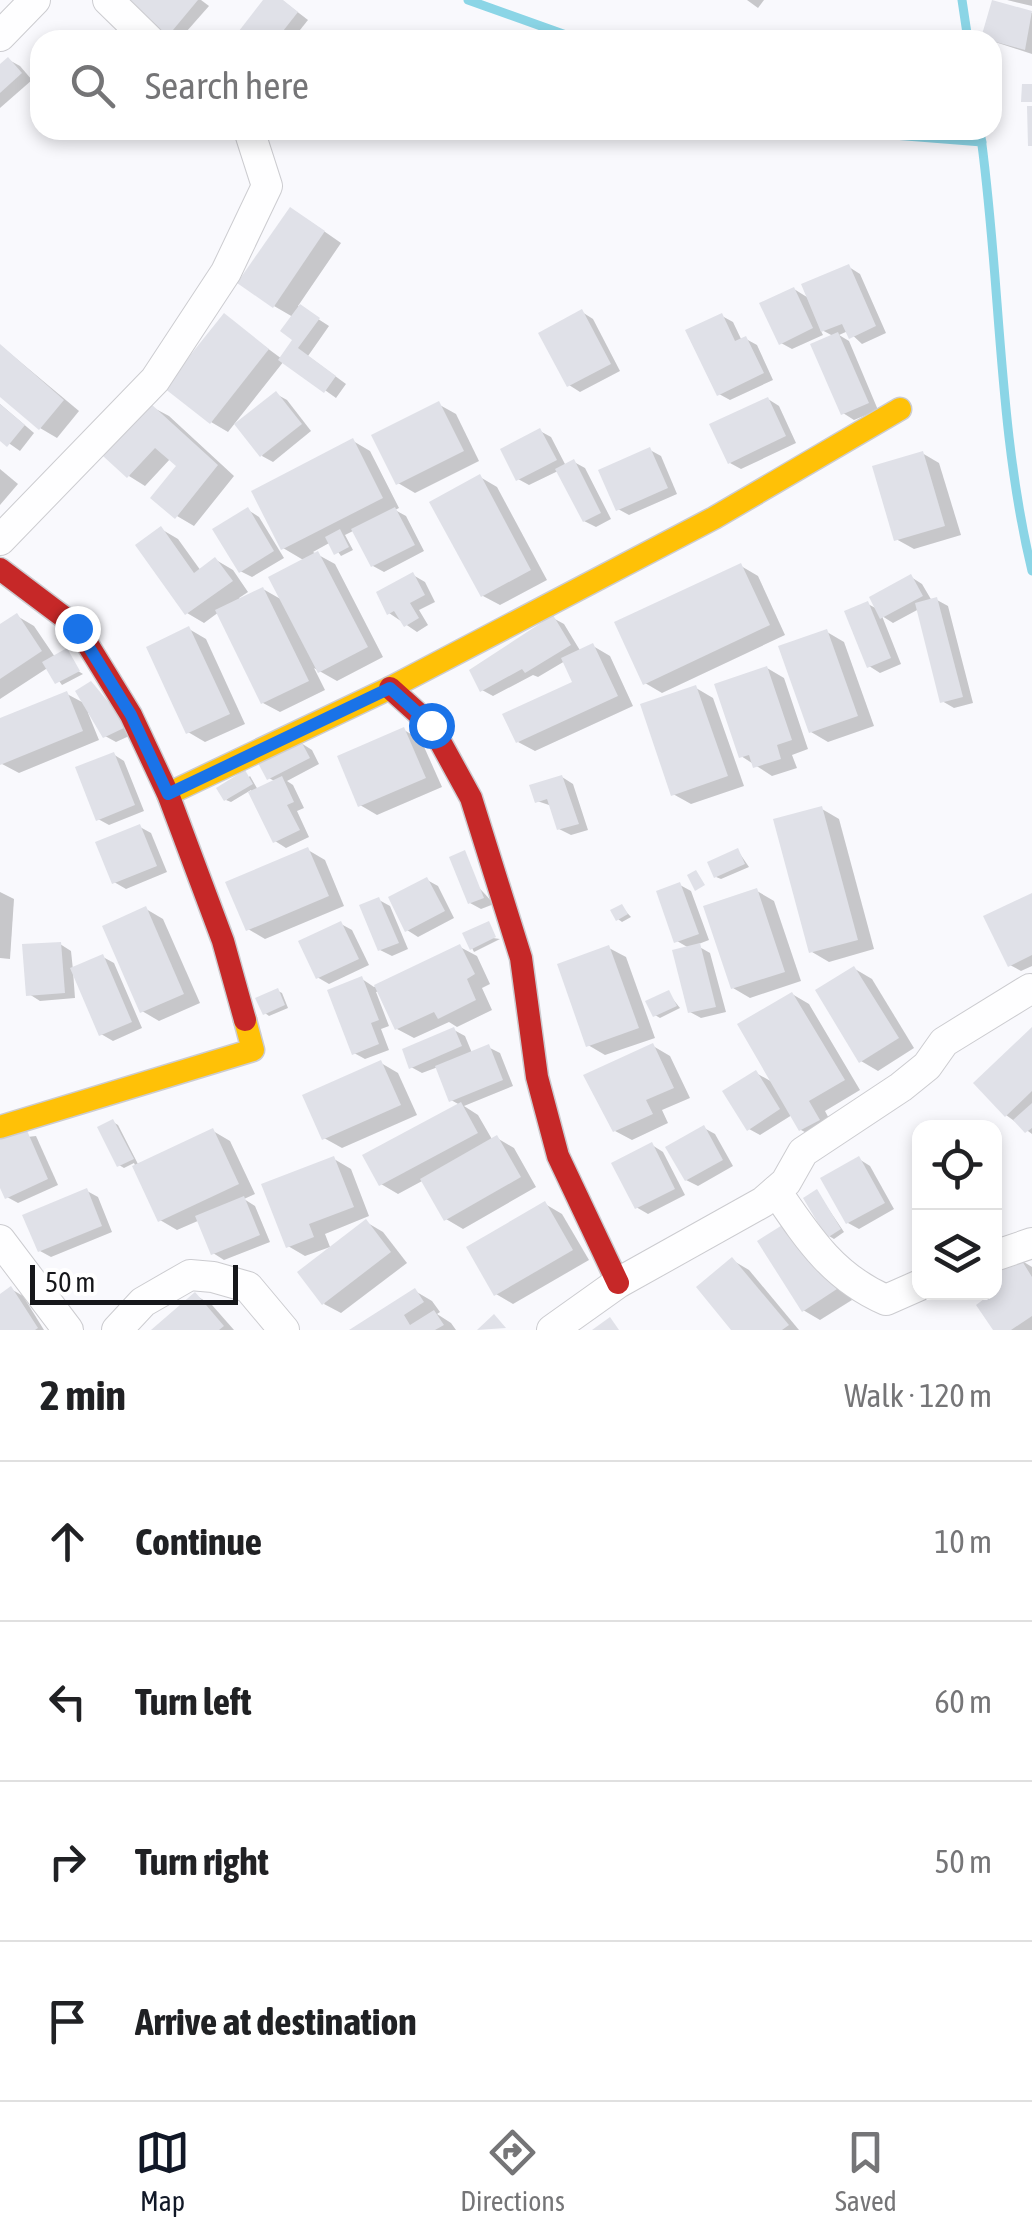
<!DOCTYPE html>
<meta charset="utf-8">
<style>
:root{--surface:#fff;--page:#f6f6f6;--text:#202124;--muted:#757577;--line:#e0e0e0;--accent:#111827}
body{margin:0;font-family:"Asap Condensed",sans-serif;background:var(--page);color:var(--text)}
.controls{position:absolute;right:30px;bottom:30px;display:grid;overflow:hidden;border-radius:20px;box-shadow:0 5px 15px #0003}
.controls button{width:90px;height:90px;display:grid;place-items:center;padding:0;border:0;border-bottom:2px solid var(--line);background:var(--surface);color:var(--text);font:50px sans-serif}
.scale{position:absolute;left:30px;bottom:25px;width:208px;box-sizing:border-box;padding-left:10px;border:5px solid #16171b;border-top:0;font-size:28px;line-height:35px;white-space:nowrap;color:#16171b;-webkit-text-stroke:8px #fff;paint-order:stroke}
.stop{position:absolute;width:30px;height:30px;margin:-22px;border:8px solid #1a73e8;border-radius:50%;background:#fff}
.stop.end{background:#1a73e8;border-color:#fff;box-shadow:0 2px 10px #0008}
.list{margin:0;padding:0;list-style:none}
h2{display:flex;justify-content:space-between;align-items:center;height:130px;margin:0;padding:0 40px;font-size:42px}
h2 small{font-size:32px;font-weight:400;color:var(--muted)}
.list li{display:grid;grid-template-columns:65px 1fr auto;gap:30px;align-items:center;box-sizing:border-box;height:160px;padding:0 40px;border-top:2px solid var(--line)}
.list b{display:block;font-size:38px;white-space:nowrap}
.list em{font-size:32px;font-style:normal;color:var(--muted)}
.icon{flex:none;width:55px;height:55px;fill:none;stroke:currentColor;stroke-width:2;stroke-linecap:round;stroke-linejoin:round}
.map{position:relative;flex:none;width:1032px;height:1330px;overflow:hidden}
.search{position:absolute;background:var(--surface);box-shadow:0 5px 15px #0003;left:30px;right:30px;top:30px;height:110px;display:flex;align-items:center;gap:25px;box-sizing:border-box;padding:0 35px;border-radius:30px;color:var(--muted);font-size:38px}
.sheet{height:770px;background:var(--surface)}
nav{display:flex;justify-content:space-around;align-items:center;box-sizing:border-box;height:140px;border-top:2px solid var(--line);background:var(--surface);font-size:28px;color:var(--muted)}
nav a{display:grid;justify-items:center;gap:5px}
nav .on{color:var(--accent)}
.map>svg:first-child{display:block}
</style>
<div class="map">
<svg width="1032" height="1330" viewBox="0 0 1032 1330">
<rect width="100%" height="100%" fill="#f9f9fd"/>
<g fill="#0003">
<path d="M129,0H201L209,6L179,40Z"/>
<path d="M266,0H282L308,20L292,40H235Z"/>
<path d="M747,0H764L758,8Z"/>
<path d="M1007,0H1032V6Z"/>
<path d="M994,2L1032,13V54L992,41Z"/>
<path d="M9,60L20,66L32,80L0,108V68Z"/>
<path d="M308,220L341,243L298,306L329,326L308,356L346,384L336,398L284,361L228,432L211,422L224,316L282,359L296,339L293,317L274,306Z"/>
<path d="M849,267L860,274L886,333L862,344L848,331L839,335L849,341L878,410L854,420L843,413L833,336L820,329L823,335L792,349L781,343L794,289L810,299Z"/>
<path d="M582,312L593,319L620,371L580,392L569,385Z"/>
<path d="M722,316L733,322L742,341L746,339L757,345L773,380L730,400L719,394Z"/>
<path d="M0,345L79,411L57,438L40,428L0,394Z"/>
<path d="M276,394L287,400L311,431L273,462L262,456Z"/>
<path d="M768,399L779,406L796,443L741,469L730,463Z"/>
<path d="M0,404L34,433L20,451L0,437Z"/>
<path d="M438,404L456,414L479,461L415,493L398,483Z"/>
<path d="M152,407L169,416L234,476L194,526L177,516L179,466L171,458L145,486L129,476Z"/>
<path d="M540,431L551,437L566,466L574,462L585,468L611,519L596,527L584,521L558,471L529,485L518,479Z"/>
<path d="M353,441L370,451L399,508L395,510L406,516L424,551L384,572L373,566L355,530L345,535L353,550L341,556L331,542L313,552L335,564L383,657L337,681L314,668L325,690L280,712L263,703L219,612L204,623L187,613L161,529L178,539L201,571L216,560L233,570L248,592L239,598L240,601L263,589L284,601L305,561L283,548Z"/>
<path d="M650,450L661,456L677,494L629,515L618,509Z"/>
<path d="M922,453L939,463L961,535L914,549L896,539Z"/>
<path d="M0,469L18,484L0,505Z"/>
<path d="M480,477L497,487L547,580L500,605L483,596Z"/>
<path d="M248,510L259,517L284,558L252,577L240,571Z"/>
<path d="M741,566L758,576L785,635L662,693L645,683Z"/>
<path d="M413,575L425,582L435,602L419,610L428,625L417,632L389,613Z"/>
<path d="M911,577L922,584L932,601L937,600L948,606L973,703L954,708L942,701L919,609L893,623L882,616L901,664L880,673L869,666L868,604L879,610Z"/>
<path d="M17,616L34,626L55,657L83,674L62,685L49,667L0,699V627Z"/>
<path d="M553,618L564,624L581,652L593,646L610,656L633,706L535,751L518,742L576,683L565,661L538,677L533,675L493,696L482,690Z"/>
<path d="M189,629L206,639L245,724L205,742L188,732Z"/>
<path d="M827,632L844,642L874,726L828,742L811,732Z"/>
<path d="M767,668L784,678L808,749L792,755L797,768L772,776L741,756Z"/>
<path d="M696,688L713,698L744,786L691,804L673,794Z"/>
<path d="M67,694L138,732L116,742L105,736L91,712L88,713L99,740L19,773L2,764L0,721Z"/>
<path d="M404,730L421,740L442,787L377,815L360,805Z"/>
<path d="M301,743L312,750L319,764L287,781L293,785L304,808L297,811L309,837L286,848L275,841L251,790L231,802L226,800L250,776L258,790L276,782L269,778Z"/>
<path d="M113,754L124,761L144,811L109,825L98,819Z"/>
<path d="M562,777L573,784L588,830L571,835L559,829L552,806L537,801Z"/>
<path d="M822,809L839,819L874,949L829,962L812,952Z"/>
<path d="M140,827L151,833L167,872L126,889L114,882Z"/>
<path d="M308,850L325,860L344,906L265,939L248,929Z"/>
<path d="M738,851L749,867L721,879L716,877Z"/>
<path d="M452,858L494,904L481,909L470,903Z"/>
<path d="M427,880L438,886L454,918L418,937L407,930Z"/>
<path d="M680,885L691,891L709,940L696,945L710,953L726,1012L701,1018L690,1012L689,948L677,941Z"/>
<path d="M757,891L774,901L801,981L750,998L733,988Z"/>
<path d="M0,892L14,899L10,959L0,958Z"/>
<path d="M1032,895V966L1021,971L1010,965Z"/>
<path d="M379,900L390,906L408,949L392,956L380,950Z"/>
<path d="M622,907L631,917L622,922L618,919Z"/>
<path d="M146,909L163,919L200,1003L159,1021L142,1011Z"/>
<path d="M341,924L352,930L369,965L329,984L317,977Z"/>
<path d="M465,934L500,939L474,952Z"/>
<path d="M60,944L71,951L73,970L103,957L114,963L142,1028L113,1041L101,1034L73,971L75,998L40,1001L29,994Z"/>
<path d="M460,947L477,956L490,984L482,988L492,1010L457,1027L449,1022L414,1038L397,1029L379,991L376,992L389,1026L381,1029L389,1050L365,1059L354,1053L362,979L374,987Z"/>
<path d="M609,948L626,957L655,1038L605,1055L588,1045Z"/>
<path d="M855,969L872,979L914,1048L878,1071L861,1061Z"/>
<path d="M278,991L282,993L288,1008L269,1016L265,1013Z"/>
<path d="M668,993L680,1008L660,1018L655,1015Z"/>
<path d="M792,994L809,1004L860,1090L825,1111L835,1130L818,1139L801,1130L792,1115L760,1135L749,1129L756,1073L774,1083Z"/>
<path d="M454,1030L465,1036L472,1053L488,1047L500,1053L513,1086L464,1106L478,1115L493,1141L497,1138L514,1148L536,1187L463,1229L446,1219L424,1180L398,1194L381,1184L460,1105L451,1100L438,1067L422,1073L411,1067Z"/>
<path d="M1032,1031V1134L1006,1115Z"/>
<path d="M653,1046L670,1056L690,1098L662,1110L668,1123L632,1140L615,1131Z"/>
<path d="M381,1063L398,1073L417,1115L342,1148L324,1138Z"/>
<path d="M113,1122L118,1125L139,1166L213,1131L230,1141L255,1194L244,1199L255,1206L270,1242L224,1260L213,1253L200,1220L177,1230L160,1220L134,1163L124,1168L119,1165Z"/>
<path d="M704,1128L715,1134L733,1166L698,1186L686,1180Z"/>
<path d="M36,1136L58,1185L18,1203L7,1197L0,1182V1140Z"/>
<path d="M652,1145L663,1152L685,1195L648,1214L636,1207Z"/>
<path d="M334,1159L351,1169L369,1216L325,1234L330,1247L305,1256L288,1246Z"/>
<path d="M859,1159L870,1166L894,1209L859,1229L848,1223Z"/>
<path d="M87,1191L98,1197L112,1232L51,1257L40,1251Z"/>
<path d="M817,1192L844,1232L834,1239L829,1236Z"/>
<path d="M545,1204L562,1214L589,1260L513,1304L496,1294Z"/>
<path d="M366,1222L383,1232L407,1263L341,1313L324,1304Z"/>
<path d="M809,1232L852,1300L820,1320L803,1310Z"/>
<path d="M1019,1259L1032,1267V1330H996L994,1292Z"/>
<path d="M732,1260L749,1270L799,1330H735Z"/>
<path d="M11,1289L23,1296L44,1330H1L0,1297Z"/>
<path d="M415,1291L432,1301L440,1312L437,1314L451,1323L456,1330H353Z"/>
<path d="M195,1295L212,1305L234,1330H155Z"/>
</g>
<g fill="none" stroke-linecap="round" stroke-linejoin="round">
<g stroke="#8bd5e6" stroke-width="9">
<path d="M468,0L580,40"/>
<path d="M962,0L968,40"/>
<path d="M830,130L982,142"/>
<path d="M980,130C1001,277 997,426 1032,571"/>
</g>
</g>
<g fill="#e0e1e8">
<path d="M125,0H198L168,36Z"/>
<path d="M263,0H283L298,12L276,40H232Z"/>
<path d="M992,0L1032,11L1025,50L981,38Z"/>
<path d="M8,57L22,73L0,93V64Z"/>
<path d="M1022,84H1032V102H1021Z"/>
<path d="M1027,106H1032V146H1028Z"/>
<path d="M290,207L325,231L273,308L237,283Z"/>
<path d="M849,264L876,326L849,339L842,324L821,332L801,284Z"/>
<path d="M794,287L813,328L779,345L759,303Z"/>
<path d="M300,304L320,318L298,348L336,376L324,393L278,360L292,340L280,331Z"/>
<path d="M582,309L611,364L567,387L538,333Z"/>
<path d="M224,313L269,349L210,424L164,388Z"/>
<path d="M722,313L735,341L746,336L764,373L717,396L685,330Z"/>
<path d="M838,332L869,403L841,415L810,344Z"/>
<path d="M0,344L64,400L39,430L0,397Z"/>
<path d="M276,391L302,424L260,457L234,424Z"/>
<path d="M768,397L786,436L728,464L709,424Z"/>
<path d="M439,401L464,451L396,485L371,435Z"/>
<path d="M0,404L25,425L7,447L0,441Z"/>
<path d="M151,404L218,465L175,519L150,498L176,466L155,448L127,478L103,456Z"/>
<path d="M540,428L557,460L516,481L500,449Z"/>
<path d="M353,438L383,498L281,550L251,491Z"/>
<path d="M650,447L668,488L616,511L598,470Z"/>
<path d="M923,451L945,526L894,541L872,466Z"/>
<path d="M574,459L601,513L583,522L555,469Z"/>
<path d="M480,474L531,570L481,597L429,502Z"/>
<path d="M248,507L274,551L239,573L212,529Z"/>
<path d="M395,507L415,545L371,567L351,529Z"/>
<path d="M161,526L194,573L215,557L233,581L185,615L135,545Z"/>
<path d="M340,529L349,547L334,555L325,537Z"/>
<path d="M318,551L368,647L318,673L268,577Z"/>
<path d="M741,563L770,625L643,685L614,622Z"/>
<path d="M413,572L425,595L410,603L419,618L404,627L394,611L387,615L376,592Z"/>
<path d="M911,574L923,596L880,619L869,597Z"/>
<path d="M263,587L309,681L261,704L215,610Z"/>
<path d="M937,597L963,697L940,703L915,603Z"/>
<path d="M868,601L891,658L867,668L844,611Z"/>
<path d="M17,613L42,651L0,679V624Z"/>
<path d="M553,615L571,645L525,673L522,669L480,692L469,670Z"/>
<path d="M189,626L230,714L186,734L146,647Z"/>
<path d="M827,629L858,716L809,733L778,646Z"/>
<path d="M593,643L618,696L516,743L502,714L572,682L561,658Z"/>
<path d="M67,648L80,671L55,684L42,662Z"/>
<path d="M767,666L792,740L777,745L781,759L753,768L749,755L739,758L714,684Z"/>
<path d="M91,681L128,726L103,738L75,691Z"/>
<path d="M696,685L728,776L671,796L640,704Z"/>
<path d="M67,691L83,731L0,765V718Z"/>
<path d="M404,727L426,778L358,807L337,756Z"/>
<path d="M301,741L310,758L267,780L258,763Z"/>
<path d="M114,752L135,805L96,821L75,767Z"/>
<path d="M245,770L253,784L224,801L216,788Z"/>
<path d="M562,775L579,824L557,830L547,799L535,803L529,785Z"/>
<path d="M282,776L294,802L287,805L300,830L273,843L248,792Z"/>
<path d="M822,806L858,940L809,953L773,819Z"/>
<path d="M140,824L157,866L112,884L95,842Z"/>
<path d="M308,847L329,896L246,931L225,882Z"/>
<path d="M738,848L745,864L714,878L707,862Z"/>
<path d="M465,850L484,898L468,904L449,857Z"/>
<path d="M696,870L705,885L695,891L687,875Z"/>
<path d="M427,877L445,911L405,932L388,897Z"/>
<path d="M680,882L699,934L674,943L656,891Z"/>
<path d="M757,888L785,972L731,989L703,906Z"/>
<path d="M1032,893V955L1008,967L983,916Z"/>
<path d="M379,897L399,943L378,951L359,905Z"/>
<path d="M622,904L628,914L616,921L610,910Z"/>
<path d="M146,906L184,994L140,1013L102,926Z"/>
<path d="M341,921L359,959L316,979L298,941Z"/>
<path d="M489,921L496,937L470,950L462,933Z"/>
<path d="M61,942L65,993L26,996L22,944Z"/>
<path d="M700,943L716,1007L688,1013L672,950Z"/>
<path d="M460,944L475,974L467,979L476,1000L438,1019L434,1012L395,1030L374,985Z"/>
<path d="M609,945L639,1028L586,1047L557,964Z"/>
<path d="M103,954L132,1022L99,1036L70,968Z"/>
<path d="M854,966L899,1038L859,1063L815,990Z"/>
<path d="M362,976L379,1020L371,1023L379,1044L352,1055L327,990Z"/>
<path d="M278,988L285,1005L263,1015L255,998Z"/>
<path d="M669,990L677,1006L653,1017L645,1001Z"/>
<path d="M792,992L845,1080L809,1101L820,1120L799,1131L737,1024Z"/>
<path d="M454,1027L462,1046L409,1069L402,1049Z"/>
<path d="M1032,1027V1091L1005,1117L973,1083Z"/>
<path d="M653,1043L674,1088L646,1100L653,1114L613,1132L583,1075Z"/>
<path d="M489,1044L503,1080L449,1102L435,1066Z"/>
<path d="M381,1060L401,1105L322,1140L302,1095Z"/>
<path d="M756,1070L780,1109L747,1131L722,1091Z"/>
<path d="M461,1102L478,1133L379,1186L362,1155Z"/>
<path d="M1032,1103V1128L1025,1133L1013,1120Z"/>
<path d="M113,1119L134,1159L117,1167L97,1127Z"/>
<path d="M704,1125L723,1160L685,1181L665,1147Z"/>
<path d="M25,1126L48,1179L5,1199L0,1188V1137Z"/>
<path d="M213,1128L239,1184L158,1222L132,1166Z"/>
<path d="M497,1135L521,1177L444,1221L420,1179Z"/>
<path d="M652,1142L675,1189L635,1209L611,1163Z"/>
<path d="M334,1156L354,1207L309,1224L314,1237L286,1248L261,1184Z"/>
<path d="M859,1156L885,1203L846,1224L820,1178Z"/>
<path d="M87,1188L102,1226L38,1252L22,1215Z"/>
<path d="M817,1189L841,1229L827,1238L803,1198Z"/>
<path d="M244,1196L260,1235L211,1255L195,1216Z"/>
<path d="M545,1201L573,1250L494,1296L466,1247Z"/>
<path d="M366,1219L391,1252L322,1305L297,1272Z"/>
<path d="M792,1219L837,1289L802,1312L757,1241Z"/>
<path d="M1019,1256L1032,1277V1316L1011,1330H993L976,1305L984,1299L980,1292H994V1272Z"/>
<path d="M732,1257L789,1325L782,1330H731L696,1287Z"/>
<path d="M11,1286L38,1328L35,1330H0V1294Z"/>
<path d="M415,1288L424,1302L404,1315L410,1325L434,1310L444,1325L435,1330H349Z"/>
<path d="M195,1292L224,1326L219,1330H151Z"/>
<path d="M494,1314L506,1328L477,1330Z"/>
<path d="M610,1317L619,1330H592Z"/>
</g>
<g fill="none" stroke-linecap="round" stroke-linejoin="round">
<g stroke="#ccccd0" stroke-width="32">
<g id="street">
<path d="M108,0L149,40"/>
<path d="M0,36L35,0"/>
<path d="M0,540L155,380L226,272L267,186L249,130"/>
<path d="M776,1191C808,1238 833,1277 886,1300L920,1285"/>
<path d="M0,1240L68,1330"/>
<path d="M994,1256L1032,1243"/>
<path d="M117,1330L143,1302L190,1275L213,1277L248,1287L284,1330"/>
<path d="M552,1330L618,1283L763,1202L786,1182L803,1152L901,1087L927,1066L944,1042L1030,989"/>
</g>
</g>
<g stroke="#ccccd0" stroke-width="25">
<g id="slow">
<path d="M168,794L390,688L714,518L900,409"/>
<path d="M0,1127L253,1050L245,1020"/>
</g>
</g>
<g stroke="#ccccd0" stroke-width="25">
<g id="jam">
<path d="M0,569L77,627L131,715L168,794L223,941L245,1020"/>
<path d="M390,688L431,725L471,798L521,958L537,1077L558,1156L618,1283"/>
</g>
</g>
<use href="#street" stroke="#fefeff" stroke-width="30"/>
<use href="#slow" stroke="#ffc107" stroke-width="22"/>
<use href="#jam" stroke="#c62828" stroke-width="22"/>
</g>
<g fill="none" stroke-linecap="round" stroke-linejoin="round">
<path stroke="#1a73e8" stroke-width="12" d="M77,628L131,715L168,794L390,688L431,725"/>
</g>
</svg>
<div class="controls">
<button><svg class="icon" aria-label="locate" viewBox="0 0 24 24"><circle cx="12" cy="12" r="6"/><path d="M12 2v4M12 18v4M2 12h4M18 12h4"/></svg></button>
<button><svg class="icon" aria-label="layers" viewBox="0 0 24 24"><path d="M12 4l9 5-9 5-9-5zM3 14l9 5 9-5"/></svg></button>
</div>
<div class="scale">50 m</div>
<div class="stop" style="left:431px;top:725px"></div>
<div class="stop end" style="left:77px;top:628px"></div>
<div class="search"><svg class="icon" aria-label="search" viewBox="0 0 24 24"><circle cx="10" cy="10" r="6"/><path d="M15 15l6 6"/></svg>Search here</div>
</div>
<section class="sheet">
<h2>2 min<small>Walk · 120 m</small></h2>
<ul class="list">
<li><svg class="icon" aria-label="ahead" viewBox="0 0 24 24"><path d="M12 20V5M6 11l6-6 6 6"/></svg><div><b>Continue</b></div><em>10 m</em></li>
<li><svg class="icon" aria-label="left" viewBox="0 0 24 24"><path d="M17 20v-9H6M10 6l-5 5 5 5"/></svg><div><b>Turn left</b></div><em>60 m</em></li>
<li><svg class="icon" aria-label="right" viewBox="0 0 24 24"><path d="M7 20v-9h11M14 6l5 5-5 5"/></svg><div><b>Turn right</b></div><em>50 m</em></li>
<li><svg class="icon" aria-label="arrive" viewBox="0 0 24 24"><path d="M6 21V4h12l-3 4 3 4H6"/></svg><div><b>Arrive at destination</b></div></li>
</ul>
</section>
<nav>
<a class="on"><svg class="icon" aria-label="map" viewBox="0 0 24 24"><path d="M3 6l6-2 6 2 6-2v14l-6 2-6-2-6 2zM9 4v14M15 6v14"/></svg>Map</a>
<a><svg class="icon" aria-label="directions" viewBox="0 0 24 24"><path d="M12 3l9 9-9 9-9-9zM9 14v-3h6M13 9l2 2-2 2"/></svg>Directions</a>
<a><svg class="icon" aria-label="saved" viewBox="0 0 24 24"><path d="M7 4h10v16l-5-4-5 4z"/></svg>Saved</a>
</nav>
